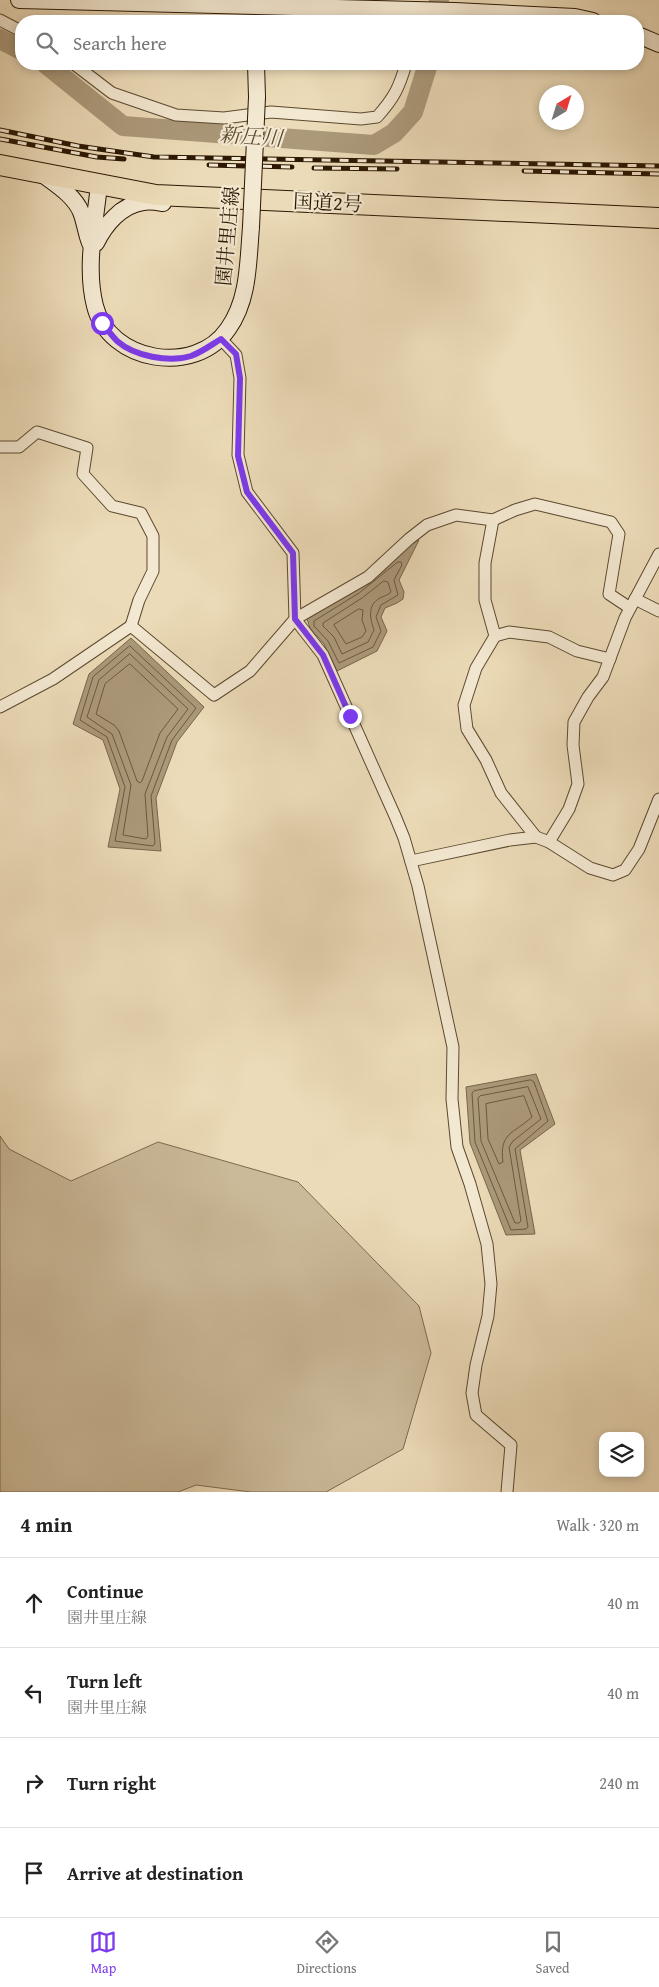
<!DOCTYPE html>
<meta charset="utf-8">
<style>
:root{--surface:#fff;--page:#f2f2f2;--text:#222;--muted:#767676;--line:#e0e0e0;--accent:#7c3aed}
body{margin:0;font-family:"Gentium Book Plus","Noto Serif JP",serif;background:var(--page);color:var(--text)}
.controls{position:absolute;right:15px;bottom:15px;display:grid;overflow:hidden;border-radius:10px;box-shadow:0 2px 8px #0003}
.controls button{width:45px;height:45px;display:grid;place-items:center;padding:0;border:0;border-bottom:1px solid var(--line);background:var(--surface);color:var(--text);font:25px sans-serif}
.compass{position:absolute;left:539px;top:85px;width:45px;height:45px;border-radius:50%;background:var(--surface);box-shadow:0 2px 8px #0003;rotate:38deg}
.stop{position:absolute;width:15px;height:15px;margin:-11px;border:4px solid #7c3aed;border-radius:50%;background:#fff}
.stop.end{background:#7c3aed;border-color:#fff;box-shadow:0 1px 5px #0008}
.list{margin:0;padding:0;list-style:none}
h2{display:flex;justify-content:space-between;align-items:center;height:65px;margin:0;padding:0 20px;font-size:21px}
h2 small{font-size:16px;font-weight:400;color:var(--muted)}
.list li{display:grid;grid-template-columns:32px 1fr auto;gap:15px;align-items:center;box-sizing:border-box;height:90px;padding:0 20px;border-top:1px solid var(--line)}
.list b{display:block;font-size:19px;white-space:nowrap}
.list p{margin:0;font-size:16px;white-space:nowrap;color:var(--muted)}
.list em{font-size:16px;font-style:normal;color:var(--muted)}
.icon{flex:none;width:28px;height:28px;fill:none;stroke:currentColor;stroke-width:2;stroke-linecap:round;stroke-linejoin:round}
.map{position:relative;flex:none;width:659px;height:1492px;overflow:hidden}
.search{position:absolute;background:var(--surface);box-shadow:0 2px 8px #0003;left:15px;right:15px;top:15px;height:55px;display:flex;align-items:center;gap:12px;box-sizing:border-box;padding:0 18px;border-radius:20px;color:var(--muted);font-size:19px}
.sheet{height:425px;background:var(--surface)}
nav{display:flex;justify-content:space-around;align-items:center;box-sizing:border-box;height:70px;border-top:1px solid var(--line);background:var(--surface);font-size:14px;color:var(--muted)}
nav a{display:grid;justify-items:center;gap:2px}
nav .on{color:var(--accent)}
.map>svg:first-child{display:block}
</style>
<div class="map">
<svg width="659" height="1492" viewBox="0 0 659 1492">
<rect width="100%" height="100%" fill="#ecdbb8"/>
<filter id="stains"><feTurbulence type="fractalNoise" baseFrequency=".004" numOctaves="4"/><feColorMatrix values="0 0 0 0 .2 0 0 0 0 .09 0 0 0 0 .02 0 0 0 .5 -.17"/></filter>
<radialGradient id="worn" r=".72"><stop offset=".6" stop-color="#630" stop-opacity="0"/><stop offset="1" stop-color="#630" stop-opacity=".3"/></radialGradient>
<path fill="#cbba99" stroke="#7c694e" d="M0,1136L9,1149L71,1181L158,1142L298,1182L419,1306L431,1353L403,1449L326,1492H251L196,1485L178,1492H0Z"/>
<g fill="#ab997a" stroke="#78654a">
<path d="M419,540L399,580L404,592L403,599L397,603L385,608L381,617L387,631L377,651L337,671L324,644L310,628L307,619L356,589L410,542Z"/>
<path d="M131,638L204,707L177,742L156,798L161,851L108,847L120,789L103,740L73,724L89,674Z"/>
<path d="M536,1074L555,1124L520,1150L535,1234L506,1235L470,1143L466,1087Z"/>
</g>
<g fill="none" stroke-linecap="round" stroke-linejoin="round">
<g stroke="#6c583e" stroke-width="1">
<path d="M398,562H401L402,565L394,580L398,595L381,605L376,617L381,631L373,647L339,663L328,641L314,626V621L359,593Z"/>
<path d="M384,581L388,582L391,592C388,595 384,596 380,598C367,605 370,619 374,630L368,642L342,654L334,637L323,626V623L362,598Z"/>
<path d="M359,609L363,610L362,620L366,631L362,637L346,644L334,625Z"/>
<path d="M130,646L196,708L172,740L151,796L155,843L153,846L115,841L125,787L107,737L80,720L93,677Z"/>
<path d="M130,654L188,709L167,737L145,794L148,836L146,839L123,835L131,785L112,734L87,717L99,680Z"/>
<path d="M130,664L178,709L160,733L142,781L140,783L137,781L119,731L114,725L96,714L105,684Z"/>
<path d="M531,1080L534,1082L548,1121L515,1149L528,1227L526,1229L511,1230L475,1142L472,1093L474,1091Z"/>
<path d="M528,1087L541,1119L513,1141L509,1147L521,1221L519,1223H515L481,1141L478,1098L480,1096Z"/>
<path d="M524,1096L532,1117C513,1134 499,1133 503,1162L499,1164L488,1139L486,1104Z"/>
</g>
<g stroke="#ab997a" stroke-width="20">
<path d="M437,21L439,0"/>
<path d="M0,39L21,50"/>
<path d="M46,64L123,126L374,145L394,133L413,112L428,64"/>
</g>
<g stroke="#5c4930" stroke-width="13">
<g id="street">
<path d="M0,20L21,31"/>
<path d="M74,64L112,93L176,115L224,118L271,112L361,119L377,117C394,98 399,88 406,64"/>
<path d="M221,339L236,355L240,378L238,455L247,492L293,553L295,619L323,655L395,816L404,838L418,886L453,1047L452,1099L457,1147L470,1184L487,1244L491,1284L488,1316L476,1365L472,1393L476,1415L511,1445L507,1492"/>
<path d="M0,447H19L37,432L87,448L83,474L112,506L141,513L153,536V571L139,600L131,626"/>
<path d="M493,520L485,563V600L495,636"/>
<path d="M635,599L659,611"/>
<path d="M0,707L53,679L131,626L214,695L250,671L295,619L368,577L409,539L427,525L456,515L493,520L515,510L535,504L611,522L619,534L609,594L630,608"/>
<path d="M536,837L501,793L486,760L467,729L464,705L476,668L495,636L509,632L549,637L577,651L610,659"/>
<path d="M549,842L569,809L578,784L573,745L574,722L588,697L603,677L625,618L659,554"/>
<path d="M411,861L510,840L536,837L549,842L590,868L613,875L625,870L639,849L659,799"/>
</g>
</g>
<g stroke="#2c1803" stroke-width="18">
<g id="secondary">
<path d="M19,0L455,11L575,17L593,21"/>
<path d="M638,35L659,44"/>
<path d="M256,64L257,97"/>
<path d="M41,173C55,184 74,195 81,212C85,222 86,233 90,243"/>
<path d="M99,185C95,224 85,267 95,306C109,362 195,377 228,329C249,300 248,262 251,227"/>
<path d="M96,243C105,225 121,205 143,202C149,201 157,202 163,203"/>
</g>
</g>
<g stroke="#2c1803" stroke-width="22">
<path id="highway" d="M0,165L156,195L659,218"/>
</g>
<use href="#street" stroke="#f3e8d1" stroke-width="11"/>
<use href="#secondary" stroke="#f3e8d1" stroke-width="16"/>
<use href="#highway" stroke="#ecdbb8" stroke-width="20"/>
<g stroke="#2c1803" stroke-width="5">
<g id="rail">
<path d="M0,130L78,146L154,157L659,166"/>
<path d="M0,139L97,157L124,159"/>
<path d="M209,165L292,167"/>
<path d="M314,168L397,169"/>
<path d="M524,171L659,174"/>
</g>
</g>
<use href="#rail" stroke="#f3e8d1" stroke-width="3" stroke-dasharray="9" stroke-linecap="butt"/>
<g stroke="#2c1803" stroke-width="18" stroke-linecap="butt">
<path id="secondary-bridge" d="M251,227L257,97"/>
</g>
<use href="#secondary-bridge" stroke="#f3e8d1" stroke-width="16"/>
</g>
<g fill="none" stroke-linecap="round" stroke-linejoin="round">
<path stroke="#7c3aed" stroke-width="6" d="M102,323C107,329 112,336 117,341C134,356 169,363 191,356C202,352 211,345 221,339L236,354L240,378L238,456L247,492L293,553L295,619L323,655L350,716"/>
</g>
<g text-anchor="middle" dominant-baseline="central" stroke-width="4.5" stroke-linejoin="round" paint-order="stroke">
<g font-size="20" fill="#2c1803" stroke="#f3e8d1">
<text transform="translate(328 202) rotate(3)">国道2号</text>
<text transform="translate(227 236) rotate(-85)">園井里庄線</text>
</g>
<g font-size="21" font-style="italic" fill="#5f4c33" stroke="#f3e8d1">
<text transform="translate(251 136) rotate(4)">新圧川</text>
</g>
</g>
<rect width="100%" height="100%" filter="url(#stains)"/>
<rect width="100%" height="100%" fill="url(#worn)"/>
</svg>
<div class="controls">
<button><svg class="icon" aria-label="layers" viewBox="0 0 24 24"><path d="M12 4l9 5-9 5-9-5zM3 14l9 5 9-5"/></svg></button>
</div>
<svg class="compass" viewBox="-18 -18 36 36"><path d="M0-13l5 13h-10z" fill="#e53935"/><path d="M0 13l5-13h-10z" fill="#767676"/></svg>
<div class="stop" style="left:102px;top:323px"></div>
<div class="stop end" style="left:350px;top:716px"></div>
<div class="search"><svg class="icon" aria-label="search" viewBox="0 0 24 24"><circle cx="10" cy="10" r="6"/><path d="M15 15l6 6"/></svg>Search here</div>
</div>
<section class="sheet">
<h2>4 min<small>Walk · 320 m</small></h2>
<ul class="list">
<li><svg class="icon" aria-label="ahead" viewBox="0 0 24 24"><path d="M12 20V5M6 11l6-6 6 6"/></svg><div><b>Continue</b><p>園井里庄線</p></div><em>40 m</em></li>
<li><svg class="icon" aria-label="left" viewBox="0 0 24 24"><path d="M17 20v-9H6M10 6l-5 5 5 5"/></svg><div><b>Turn left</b><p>園井里庄線</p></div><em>40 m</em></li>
<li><svg class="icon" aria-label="right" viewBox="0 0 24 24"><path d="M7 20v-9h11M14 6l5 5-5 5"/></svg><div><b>Turn right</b></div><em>240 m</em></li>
<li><svg class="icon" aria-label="arrive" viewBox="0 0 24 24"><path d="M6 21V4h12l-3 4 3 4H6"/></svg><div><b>Arrive at destination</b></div></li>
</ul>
</section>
<nav>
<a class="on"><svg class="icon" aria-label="map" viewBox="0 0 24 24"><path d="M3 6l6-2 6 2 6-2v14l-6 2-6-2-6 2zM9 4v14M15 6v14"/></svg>Map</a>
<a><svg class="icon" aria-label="directions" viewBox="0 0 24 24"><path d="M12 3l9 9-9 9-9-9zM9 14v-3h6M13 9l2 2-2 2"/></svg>Directions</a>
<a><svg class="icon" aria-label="saved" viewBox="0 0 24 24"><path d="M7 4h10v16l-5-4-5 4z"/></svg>Saved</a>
</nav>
